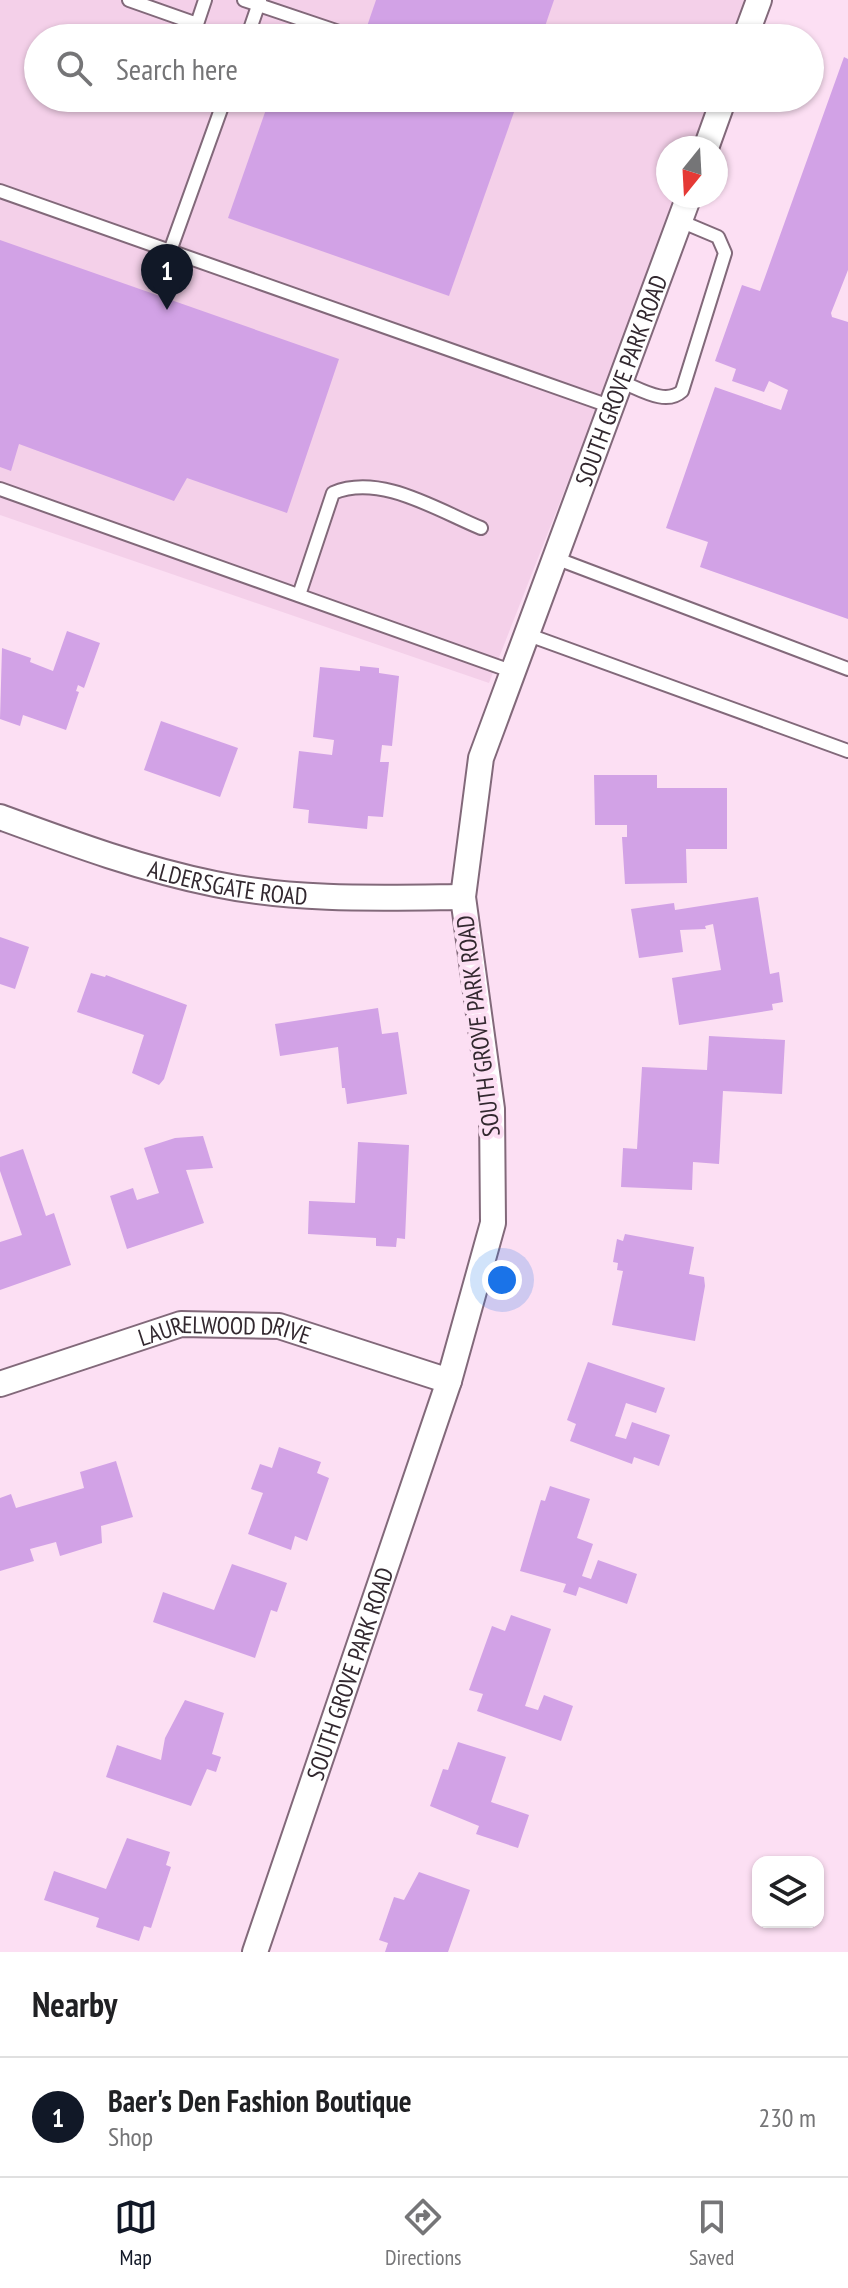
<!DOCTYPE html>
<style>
:root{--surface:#fff;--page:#f6f6f6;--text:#202124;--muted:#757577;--line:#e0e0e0;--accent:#111827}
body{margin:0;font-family:"PT Sans Narrow",sans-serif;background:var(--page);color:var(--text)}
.controls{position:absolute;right:24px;bottom:24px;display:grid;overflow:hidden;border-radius:16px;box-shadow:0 2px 6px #0004}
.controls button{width:72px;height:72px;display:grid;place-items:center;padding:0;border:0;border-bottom:2px solid var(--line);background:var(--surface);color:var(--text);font:40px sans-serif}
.compass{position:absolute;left:656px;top:136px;width:72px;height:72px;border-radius:50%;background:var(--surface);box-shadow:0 2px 6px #0004;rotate:198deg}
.you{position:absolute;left:502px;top:1280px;width:28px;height:28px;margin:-20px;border:6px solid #fff;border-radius:50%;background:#1a73e8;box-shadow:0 0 0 12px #1a73e833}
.badge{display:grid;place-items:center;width:52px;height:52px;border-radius:50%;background:var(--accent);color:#fff;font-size:26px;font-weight:700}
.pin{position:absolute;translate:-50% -66px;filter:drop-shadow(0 2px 4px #0008)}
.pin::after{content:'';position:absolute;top:42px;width:28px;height:24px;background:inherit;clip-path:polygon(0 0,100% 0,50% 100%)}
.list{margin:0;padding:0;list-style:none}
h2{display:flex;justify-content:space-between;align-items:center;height:104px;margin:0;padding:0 32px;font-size:34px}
h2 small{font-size:26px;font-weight:400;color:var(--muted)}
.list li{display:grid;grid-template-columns:52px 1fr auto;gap:24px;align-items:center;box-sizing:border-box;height:120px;padding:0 32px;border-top:2px solid var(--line)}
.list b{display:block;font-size:30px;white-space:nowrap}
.list p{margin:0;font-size:26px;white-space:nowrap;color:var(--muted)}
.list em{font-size:26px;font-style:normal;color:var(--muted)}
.icon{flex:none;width:44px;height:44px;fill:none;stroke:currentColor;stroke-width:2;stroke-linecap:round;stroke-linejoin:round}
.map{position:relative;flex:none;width:848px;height:1952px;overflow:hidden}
.search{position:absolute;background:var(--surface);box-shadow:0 2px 6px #0004;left:24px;right:24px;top:24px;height:88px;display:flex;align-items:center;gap:20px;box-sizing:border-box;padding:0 28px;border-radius:44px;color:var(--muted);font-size:30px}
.sheet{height:224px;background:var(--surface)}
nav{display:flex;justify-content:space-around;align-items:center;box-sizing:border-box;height:112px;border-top:2px solid var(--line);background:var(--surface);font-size:22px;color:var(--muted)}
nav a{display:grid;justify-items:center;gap:4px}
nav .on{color:var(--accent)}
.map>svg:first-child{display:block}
</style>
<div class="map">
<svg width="848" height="1952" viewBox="0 0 848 1952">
<rect width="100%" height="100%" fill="#fcdff3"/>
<path fill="#f4d0e9" d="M0,0H757L742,38H38V98H719L699,148H668V196H680L489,683L0,515Z"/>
<g fill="#d2a2e6">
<path d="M376,0H554L541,38H363Z"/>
<path d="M844,57L848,59V270L831,313L832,317L848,322V619L700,567L708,542L666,528L715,387L781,410L788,390L769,381L764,392L732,381L736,369L715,361L742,285L760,291Z"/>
<path d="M270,98H519L449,296L228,218Z"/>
<path d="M0,240L339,359L287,513L187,478L174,501L19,444L11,471L0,467Z"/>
<path d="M67,631L100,643L84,688L78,685L76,691L79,692L66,730L23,715L20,726L0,719L2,648L31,658L30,662L53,671Z"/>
<path d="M360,666L379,668V673L399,676L392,746L382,745L380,762H389L383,817L368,816L367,829L308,823L309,810L293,808L299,751L332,755L334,740L313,737L320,667L360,671Z"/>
<path d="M161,721L238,748L220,797L144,770Z"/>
<path d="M594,775H657V788H727V849H686L687,883L625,884L622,837H627V825H595Z"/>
<path d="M758,897L770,974L779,972L783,1002L772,1004L773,1010L679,1025L672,978L721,970L713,924L705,926L706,929L680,930L683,952L639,958L631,909L674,903L675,910Z"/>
<path d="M0,937L29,947L15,989L0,984Z"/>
<path d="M91,973L105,977L106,975L187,1005L164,1079L159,1085L132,1073L144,1035L77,1012Z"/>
<path d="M378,1008L382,1034L398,1032L407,1094L347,1104L345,1088H342L338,1047L280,1056L275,1024Z"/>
<path d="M709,1036L785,1040L782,1094L723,1091L719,1164L693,1162L692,1190L621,1187L623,1148L637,1149L642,1067L707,1070Z"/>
<path d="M203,1136L213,1168L186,1170L204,1223L127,1249L110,1196L133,1188L137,1200L159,1193L144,1148L175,1138Z"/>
<path d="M358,1142L409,1145L405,1239L397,1238L396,1247L376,1246V1238L308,1234L309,1201L355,1203Z"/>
<path d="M23,1149L46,1216L54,1213L71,1265L0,1290V1242L22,1235L0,1171V1157Z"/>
<path d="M625,1234L694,1247L689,1274L704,1277L705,1286L695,1341L612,1325L623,1271L617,1270L618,1263L613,1262L617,1239L623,1241Z"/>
<path d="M588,1362L665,1388L656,1413L626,1403L615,1436L626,1439L632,1422L670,1435L659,1466L634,1457L632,1464L570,1441L576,1424L567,1420Z"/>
<path d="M279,1447L321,1462L317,1473L329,1478L307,1541L295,1536L291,1550L248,1534L263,1493L251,1489L260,1464L272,1468Z"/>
<path d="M116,1461L133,1517L101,1526L102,1543L60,1556L56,1542L30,1549L34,1561L0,1571V1498L11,1494L16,1508L84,1488L80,1472Z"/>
<path d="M550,1486L590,1499L577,1538L593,1544L582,1576L591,1579L598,1560L637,1574L627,1604L579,1587L576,1596L563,1592L566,1584L520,1571L541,1500L545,1501Z"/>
<path d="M232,1564L287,1583L277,1612L271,1610L255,1658L153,1622L163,1592L214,1610Z"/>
<path d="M511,1615L551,1629L525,1706L538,1710L544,1695L573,1706L561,1741L477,1711L483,1694L469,1690L492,1626L505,1631Z"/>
<path d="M185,1700L224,1713L212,1754L221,1757L216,1772L207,1769L191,1806L106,1777L117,1745L161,1760L165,1738Z"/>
<path d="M458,1742L506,1757L491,1802L529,1815L518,1848L476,1834L479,1826L430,1806L443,1769L448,1770Z"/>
<path d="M127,1838L170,1852L166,1865L171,1867L151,1928L144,1926L139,1941L96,1927L99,1918L44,1900L54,1871L106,1889Z"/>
<path d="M419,1872L470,1890L448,1952H385L388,1943L379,1940L394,1897L404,1900Z"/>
</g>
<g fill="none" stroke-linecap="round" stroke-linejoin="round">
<g stroke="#82697a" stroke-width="16">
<g id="service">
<path d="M129,0L197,24L205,0"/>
<path d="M244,0L339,32"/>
<path d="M247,38L260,0"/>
<path d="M0,191L612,407"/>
<path d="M170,251L225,98"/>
<path d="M622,382C640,389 666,406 682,391L725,253L718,237L680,221"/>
<path d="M0,489L511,671"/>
<path d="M555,558L848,669"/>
<path d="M299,595L333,493C380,473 437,510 481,528"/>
<path d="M526,634L848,751"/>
</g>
</g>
<g stroke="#82697a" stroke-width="28">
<g id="minor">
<path d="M745,38L759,0"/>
<path d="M706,148L724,98"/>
<path id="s1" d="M0,817C71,843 141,869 215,884C296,901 380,898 463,897"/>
<path id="s2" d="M0,1384L181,1324L279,1326L449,1381"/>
<path id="s3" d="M255,1952L449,1381L493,1223L492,1109L463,897L481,758L689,196"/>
</g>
</g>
<use href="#service" stroke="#fff" stroke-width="12"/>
<use href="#minor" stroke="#fff" stroke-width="24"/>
</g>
<g text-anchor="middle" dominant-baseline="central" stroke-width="8" stroke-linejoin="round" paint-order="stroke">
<g font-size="24" fill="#32282f" stroke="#fcdff3">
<text stroke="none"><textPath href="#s3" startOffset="1638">SOUTH GROVE PARK ROAD</textPath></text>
<text stroke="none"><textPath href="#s1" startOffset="238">ALDERSGATE ROAD</textPath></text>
<text transform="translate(478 1026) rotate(-97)">SOUTH GROVE PARK ROAD</text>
<text stroke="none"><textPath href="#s2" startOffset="234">LAURELWOOD DRIVE</textPath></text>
<text stroke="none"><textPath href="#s3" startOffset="294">SOUTH GROVE PARK ROAD</textPath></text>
</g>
</g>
</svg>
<div class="controls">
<button><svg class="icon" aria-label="layers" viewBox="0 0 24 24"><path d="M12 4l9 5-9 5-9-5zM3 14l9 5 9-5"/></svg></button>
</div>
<svg class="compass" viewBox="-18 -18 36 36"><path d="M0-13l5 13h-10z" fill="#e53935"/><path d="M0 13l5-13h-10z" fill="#757577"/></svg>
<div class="you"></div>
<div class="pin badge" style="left:167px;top:310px">1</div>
<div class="search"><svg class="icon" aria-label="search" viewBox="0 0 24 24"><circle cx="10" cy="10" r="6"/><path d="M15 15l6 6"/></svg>Search here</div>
</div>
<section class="sheet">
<h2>Nearby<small></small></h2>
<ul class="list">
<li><span class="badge">1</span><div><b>Baer's Den Fashion Boutique</b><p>Shop</p></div><em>230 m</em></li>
</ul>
</section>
<nav>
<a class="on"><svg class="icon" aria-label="map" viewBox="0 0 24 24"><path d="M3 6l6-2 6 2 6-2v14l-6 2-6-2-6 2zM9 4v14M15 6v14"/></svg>Map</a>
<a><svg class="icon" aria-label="directions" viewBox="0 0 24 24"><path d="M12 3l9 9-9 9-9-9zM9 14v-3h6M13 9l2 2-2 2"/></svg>Directions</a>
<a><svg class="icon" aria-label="saved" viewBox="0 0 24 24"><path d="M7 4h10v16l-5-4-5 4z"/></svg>Saved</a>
</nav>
